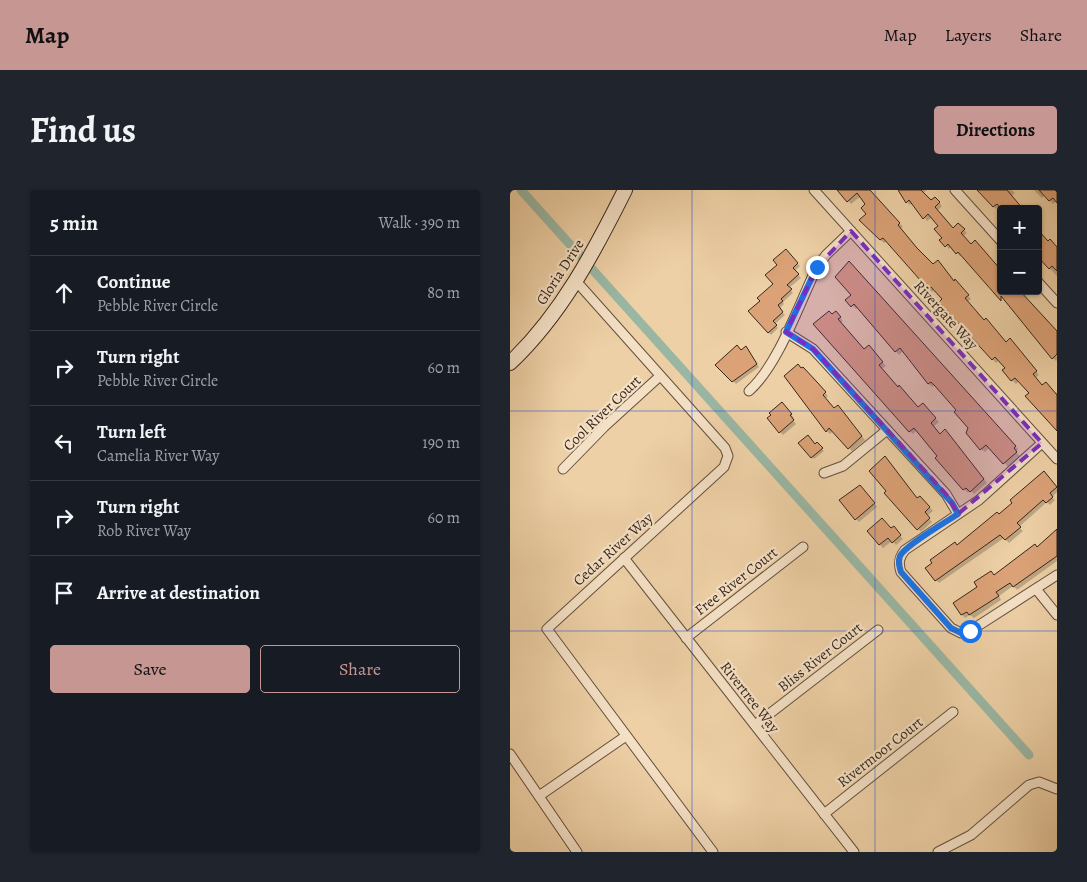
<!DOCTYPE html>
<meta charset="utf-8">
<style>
:root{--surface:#171b24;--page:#20242c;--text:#f1f3f6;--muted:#9ea1a6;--line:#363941;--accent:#c59692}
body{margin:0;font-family:Alegreya,serif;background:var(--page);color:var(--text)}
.controls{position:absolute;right:15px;top:15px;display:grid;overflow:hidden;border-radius:5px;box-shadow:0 1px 4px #0004}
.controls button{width:45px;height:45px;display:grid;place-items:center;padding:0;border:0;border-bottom:1px solid var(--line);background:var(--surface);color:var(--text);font:25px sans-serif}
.stop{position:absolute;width:15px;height:15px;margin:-11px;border:4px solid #1a73e8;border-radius:50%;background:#fff}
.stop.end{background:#1a73e8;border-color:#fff;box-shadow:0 1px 5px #0008}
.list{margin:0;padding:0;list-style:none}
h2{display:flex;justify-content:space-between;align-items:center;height:65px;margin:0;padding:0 20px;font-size:21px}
h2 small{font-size:16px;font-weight:400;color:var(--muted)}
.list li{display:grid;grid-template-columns:32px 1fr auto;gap:15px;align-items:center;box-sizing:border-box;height:75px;padding:0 20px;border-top:1px solid var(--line)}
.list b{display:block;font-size:19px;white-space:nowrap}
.list p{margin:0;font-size:16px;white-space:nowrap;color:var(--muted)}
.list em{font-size:16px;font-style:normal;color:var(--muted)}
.actions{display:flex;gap:10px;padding:15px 20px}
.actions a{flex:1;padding:11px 0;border:1px solid var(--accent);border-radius:5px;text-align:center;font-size:18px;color:var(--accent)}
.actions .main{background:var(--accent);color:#111}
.icon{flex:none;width:28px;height:28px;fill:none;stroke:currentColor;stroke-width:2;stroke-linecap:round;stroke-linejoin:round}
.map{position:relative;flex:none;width:547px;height:662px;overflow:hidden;border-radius:5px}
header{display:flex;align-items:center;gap:30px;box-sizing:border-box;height:70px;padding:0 25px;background:var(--accent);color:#111}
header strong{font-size:24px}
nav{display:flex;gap:28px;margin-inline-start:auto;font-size:18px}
.intro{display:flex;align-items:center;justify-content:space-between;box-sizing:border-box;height:120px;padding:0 30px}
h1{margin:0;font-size:35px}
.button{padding:12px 22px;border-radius:5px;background:var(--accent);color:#111;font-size:18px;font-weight:700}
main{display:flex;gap:30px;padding:0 30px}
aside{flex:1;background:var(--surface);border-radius:5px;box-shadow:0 1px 4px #0004}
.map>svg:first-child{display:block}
</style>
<header>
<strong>Map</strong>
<nav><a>Map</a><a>Layers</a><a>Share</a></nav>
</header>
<div class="intro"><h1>Find us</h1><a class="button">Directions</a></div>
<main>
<aside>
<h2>5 min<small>Walk · 390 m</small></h2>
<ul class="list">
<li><svg class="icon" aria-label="ahead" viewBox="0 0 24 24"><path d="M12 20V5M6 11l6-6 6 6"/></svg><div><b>Continue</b><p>Pebble River Circle</p></div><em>80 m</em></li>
<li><svg class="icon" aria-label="right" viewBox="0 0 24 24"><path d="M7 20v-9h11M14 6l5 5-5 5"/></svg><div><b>Turn right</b><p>Pebble River Circle</p></div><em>60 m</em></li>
<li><svg class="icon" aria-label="left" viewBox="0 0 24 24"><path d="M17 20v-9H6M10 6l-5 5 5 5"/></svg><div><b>Turn left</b><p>Camelia River Way</p></div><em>190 m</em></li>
<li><svg class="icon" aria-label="right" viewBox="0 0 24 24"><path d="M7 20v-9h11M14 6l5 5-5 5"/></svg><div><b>Turn right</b><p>Rob River Way</p></div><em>60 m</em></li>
<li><svg class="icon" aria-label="arrive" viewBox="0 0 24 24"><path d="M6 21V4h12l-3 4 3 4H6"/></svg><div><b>Arrive at destination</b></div></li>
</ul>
<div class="actions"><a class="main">Save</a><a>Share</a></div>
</aside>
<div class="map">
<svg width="547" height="662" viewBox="0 0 547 662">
<rect width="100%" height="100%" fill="#eed0a6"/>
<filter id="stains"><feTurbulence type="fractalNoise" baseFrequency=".004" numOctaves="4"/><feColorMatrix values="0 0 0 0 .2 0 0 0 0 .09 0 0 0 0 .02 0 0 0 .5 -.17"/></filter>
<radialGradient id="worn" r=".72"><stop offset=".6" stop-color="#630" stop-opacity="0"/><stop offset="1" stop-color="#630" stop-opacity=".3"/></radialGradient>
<g fill="#0003">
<path d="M328,0H357L393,37L390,39L410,63L423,76L445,91L461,109L457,112L474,131L496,153H503L529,185L525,188L533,197L544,204L547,202V240L509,191L506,194L493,181L496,178L489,170L486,173L431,112L434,109L425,99L422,102L377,51L374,53L356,36L357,14L351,6L341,14Z"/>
<path d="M388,0H417L413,3L421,12L428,11L432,16L427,21L443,39L448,34L457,43L453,46L491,101L547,142V170L546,171L537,162L493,107L491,109L488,106L452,64L450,66L441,57L439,59L431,50L433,48L430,36L422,27L417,31L403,13L400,15L397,12Z"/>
<path d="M473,0H502L505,3L486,19L470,2Z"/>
<path d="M524,0H547V11L543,14L535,5L532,8Z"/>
<path d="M538,53L547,58V86L528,66Z"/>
<path d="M276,61L290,76L285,81L291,88L279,98L283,103L273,112L274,114L269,119L275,125L265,134L268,138L261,145L240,121L265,94L269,75Z"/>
<path d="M340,73L508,259L506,262L510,266L498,277L480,257L475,262L471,259L448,220L425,195L422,197L419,194L393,161L389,165L348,117L346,119L337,110L342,105Z"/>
<path d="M326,122L333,131L330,133L354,160H362L376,176L371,179L388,198L408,218H416L429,232L423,237L430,245L438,244L477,293L464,304L460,300L458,303L454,299L427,268L429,267L407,240L403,244L400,241L322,126Z"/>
<path d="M238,160L249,177L226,194L207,175Z"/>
<path d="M310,197L318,206L315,209L324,220H331L355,250L342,261L323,241L320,244L317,241Z"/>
<path d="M275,217L284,228L282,229L286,234L273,245L270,242Z"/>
<path d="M290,254L305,255L307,254L314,261L304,269Z"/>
<path d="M537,286L547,298V302L542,307L545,310L540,315L537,312L509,337L513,341L499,353L494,348L429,393L426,390L448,356Z"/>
<path d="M342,300H353L367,317L349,332L330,311Z"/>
<path d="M375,303L414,311L423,321L417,326L422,332L411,342Z"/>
<path d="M383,338L393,349L386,355L382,351L373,358L358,341Z"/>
<path d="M547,340V371L507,400L503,396L489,406L491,410L464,428L460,425L455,428L452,425L445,413L528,358Z"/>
</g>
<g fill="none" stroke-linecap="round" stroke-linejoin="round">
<path stroke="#9ab7a4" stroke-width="9" d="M11,0L519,565"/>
</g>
<g fill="#dca277" stroke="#36261c">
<path d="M327,0H360L390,33L388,35L407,58L423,74L428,70L444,91L445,89L459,105L455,108L474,130L476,128L496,152L500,148L527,181L523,184L532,195L536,192L547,205V241L515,206L519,203L505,188L501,191L492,180L495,178L485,167L482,170L429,112L432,109L421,97L418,99L373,48L370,50L349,30L356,24L351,18L355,14L347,3L337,12Z"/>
<path d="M388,0H411L421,10L425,7L430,12L425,17L443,38L448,33L455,39L451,43L461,54L465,50L491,80V101H510L547,141V164L542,169L491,106V111L448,62L446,64L438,54L435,57L429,50L432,48L424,39L428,36L418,24L413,29L399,10L396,13Z"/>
<path d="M467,0H497L513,19H491L487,14L483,17Z"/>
<path d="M529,0H547V13L543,8L539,11Z"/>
<path d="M528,40L538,51L540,49L547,57V81L542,76L539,79L528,67Z"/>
<path d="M276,59L288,73L283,78L289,84L277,95L282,99L271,109L273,111L268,115L273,122L263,131L267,135L258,143L238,121L250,111L247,108L263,94L255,85L267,75L263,70Z"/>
<path d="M339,71L506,256L504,258L507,262L493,274L476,255L470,260L456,243L458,238L444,222L446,220L425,196L421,192L418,194L390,158L385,162L344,114L341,117L335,110L341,105L325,87Z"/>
<path d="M319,121L322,124L326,121L331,127L328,129L354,159L359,155L373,172L369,175L388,197L389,195L408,217L413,213L426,228L421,233L430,244L435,239L474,289L460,302L456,298L453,300L425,268L427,266L404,238L399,242L303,134Z"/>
<path d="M227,155L231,160L236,156L247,174L222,192L205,175Z"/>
<path d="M288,174L291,178L293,177L307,192L316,202L313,205L324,218L328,215L352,246L338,259L319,238L316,242L274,186Z"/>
<path d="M272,212L282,224L280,225L284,230L269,243L257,228L261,225L259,223Z"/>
<path d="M298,245L305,254L307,252L313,258L301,268L288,253Z"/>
<path d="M375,266L407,308L410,306L420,317L415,322L420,328L407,340L374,303L376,301L359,281Z"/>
<path d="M534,281L547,297L540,303L543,307L536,313L533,310L507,333L511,337L495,350L490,345L425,391L415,378L422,373L420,370L445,352L447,355L487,322L489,324L502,313L500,310Z"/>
<path d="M350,295L365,313L345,330L329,310Z"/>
<path d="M372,328L381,338L384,336L391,345L382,353L378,348L369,355L357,341Z"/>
<path d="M547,339V366L503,397L500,393L486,402L489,406L459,425L457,422L451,425L443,413L467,397L464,392L481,381L484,385L525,354L527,357Z"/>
</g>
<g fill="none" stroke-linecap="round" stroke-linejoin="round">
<g stroke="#64503e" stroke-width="11">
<g id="street">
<path d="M304,0L547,269"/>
<path d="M445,0L491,51"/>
<path d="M66,91L215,258L218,266L214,277L37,439L203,662"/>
<path d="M528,92L547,113"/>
<path d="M276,142L303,159L436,304L448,324"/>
<path d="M239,201C269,174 289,114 307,77L316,65L341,41"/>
<path d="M532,253L469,310L395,360C389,367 388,373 391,382L441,438L451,443L460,441L547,385"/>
<path d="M53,279L94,237L150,186"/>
<path d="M314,283L333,276L377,240"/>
<path d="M114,368L344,662"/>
<path d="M526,399L547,425"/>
<path d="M176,448L293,357"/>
<path d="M245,535L368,440"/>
<path d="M0,564L67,662"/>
<path d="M29,606L116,546"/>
<path d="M314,624L443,522"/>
<path d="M428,662L461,645L519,595L529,592L547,599"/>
</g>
</g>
<g stroke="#36261c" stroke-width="16">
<path id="secondary" d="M0,173C51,125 84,62 115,0"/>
</g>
<use href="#street" stroke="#f4e0c5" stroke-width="9"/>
<use href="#secondary" stroke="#f4e0c5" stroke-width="14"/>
</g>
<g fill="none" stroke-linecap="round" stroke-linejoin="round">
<path stroke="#1a73e8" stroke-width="6" d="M307,77L276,142L303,159L442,313L448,324C436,332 396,355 390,366C388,372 389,376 391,382L441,438L451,443L460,441"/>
</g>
<path fill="#7b2cbf" fill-opacity="0.2" stroke="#7b2cbf" stroke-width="4" stroke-dasharray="10 6" stroke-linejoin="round" d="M341,41L532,253L448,324L436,304L303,159L276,142L307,77Z"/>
<path fill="none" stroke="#1d4ed8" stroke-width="1" stroke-opacity="0.55" d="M182,0V662M365,0V662M0,221H547M0,441H547"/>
<g text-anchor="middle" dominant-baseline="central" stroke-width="4.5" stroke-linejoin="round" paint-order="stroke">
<g font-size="15" fill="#36261c" stroke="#f4e0c5">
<text transform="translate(50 82) rotate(-57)">Gloria Drive</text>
<text transform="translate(436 125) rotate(48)">Rivergate Way</text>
<text transform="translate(92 223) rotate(-44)">Cool River Court</text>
<text transform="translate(103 359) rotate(-42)">Cedar River Way</text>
<text transform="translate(226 391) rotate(-38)">Free River Court</text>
<text transform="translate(310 467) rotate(-38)">Bliss River Court</text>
<text transform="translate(240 507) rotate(52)">Rivertree Way</text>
<text transform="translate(370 562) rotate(-38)">Rivermoor Court</text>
</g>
</g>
<rect width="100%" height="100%" filter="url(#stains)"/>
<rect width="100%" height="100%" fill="url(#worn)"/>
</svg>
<div class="controls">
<button>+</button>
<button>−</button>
</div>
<div class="stop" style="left:460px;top:441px"></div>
<div class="stop end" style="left:307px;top:77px"></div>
</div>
</main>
